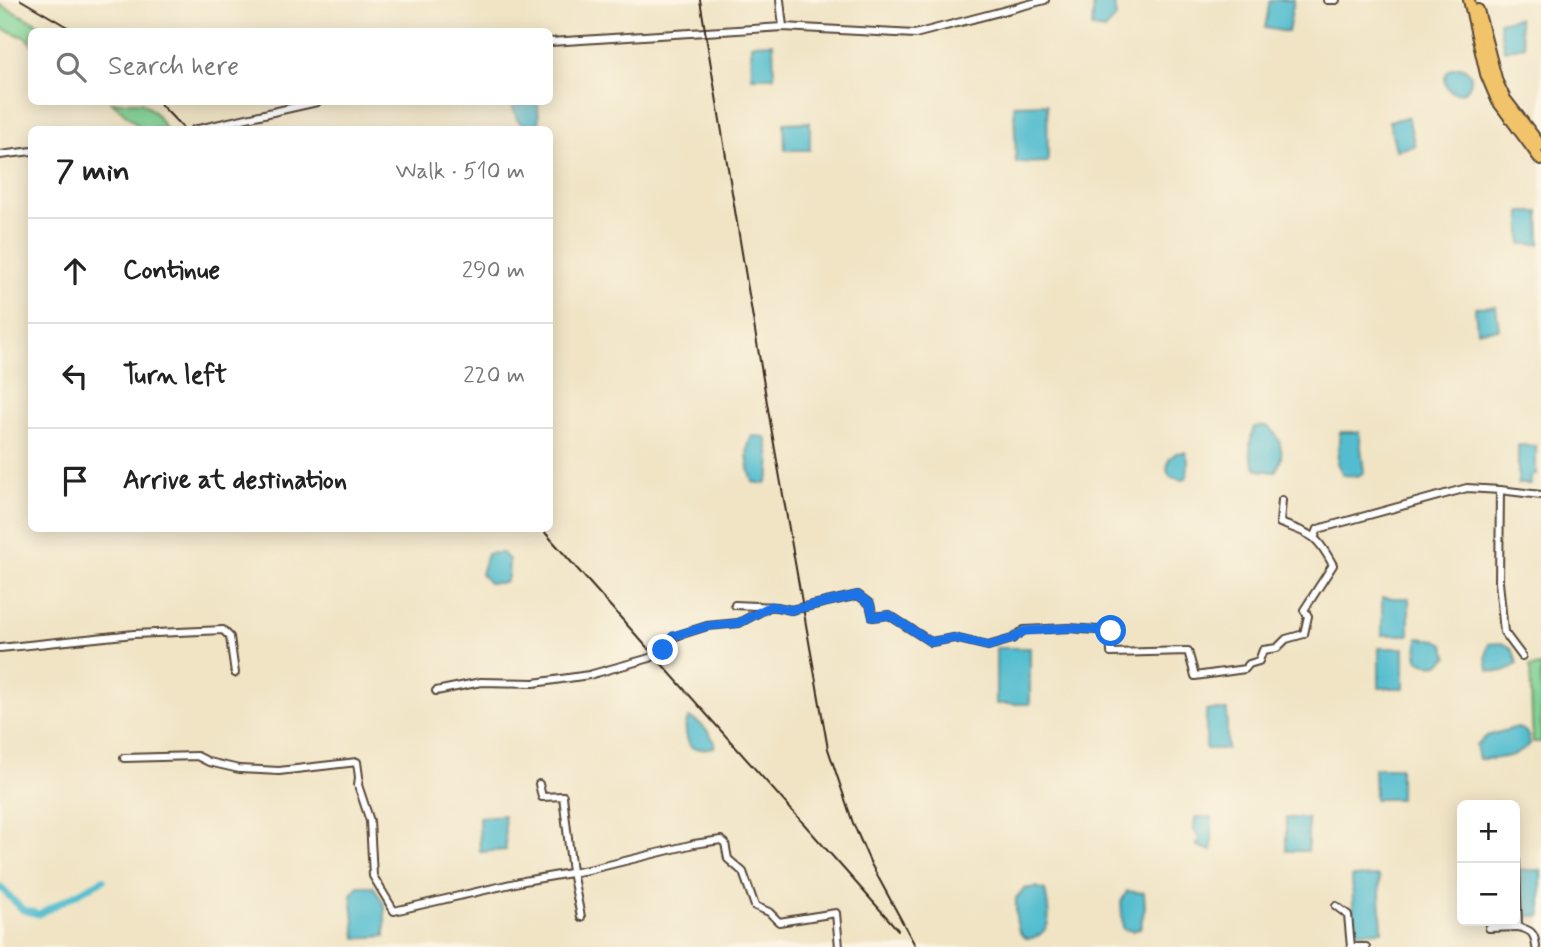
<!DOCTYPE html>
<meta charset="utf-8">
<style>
:root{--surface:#fff;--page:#f2f2f2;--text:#222;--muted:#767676;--line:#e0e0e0}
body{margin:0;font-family:Mynerve,sans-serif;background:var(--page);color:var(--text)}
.controls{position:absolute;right:21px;bottom:21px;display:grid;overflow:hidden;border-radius:10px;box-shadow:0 4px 18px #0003}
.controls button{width:63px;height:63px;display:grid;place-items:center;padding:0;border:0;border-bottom:2px solid var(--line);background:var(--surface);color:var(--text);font:35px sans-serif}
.stop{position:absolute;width:21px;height:21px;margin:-16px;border:5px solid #1a73e8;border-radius:50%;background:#fff}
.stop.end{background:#1a73e8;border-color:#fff;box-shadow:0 2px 7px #0008}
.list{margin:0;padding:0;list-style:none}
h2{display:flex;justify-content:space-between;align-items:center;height:91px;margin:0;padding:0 28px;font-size:30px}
h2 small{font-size:23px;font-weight:400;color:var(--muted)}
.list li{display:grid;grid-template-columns:46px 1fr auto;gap:21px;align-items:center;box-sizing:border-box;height:105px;padding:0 28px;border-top:2px solid var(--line)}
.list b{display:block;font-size:26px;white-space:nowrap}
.list em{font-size:23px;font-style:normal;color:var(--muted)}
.icon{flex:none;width:38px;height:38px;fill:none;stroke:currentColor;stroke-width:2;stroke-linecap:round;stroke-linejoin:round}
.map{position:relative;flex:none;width:1541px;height:947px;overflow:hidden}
.search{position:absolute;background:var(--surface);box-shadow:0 4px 18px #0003;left:28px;top:28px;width:525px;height:77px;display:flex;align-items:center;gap:18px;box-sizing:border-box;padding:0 24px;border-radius:10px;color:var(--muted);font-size:26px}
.panel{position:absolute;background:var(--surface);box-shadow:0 4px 18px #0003;left:28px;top:126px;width:525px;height:406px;border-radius:10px}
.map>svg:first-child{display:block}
</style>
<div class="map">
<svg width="1541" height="947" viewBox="0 0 1541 947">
<rect width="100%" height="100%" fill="#fcf5e5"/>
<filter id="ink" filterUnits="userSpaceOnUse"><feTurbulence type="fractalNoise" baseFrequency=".0143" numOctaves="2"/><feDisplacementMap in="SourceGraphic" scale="14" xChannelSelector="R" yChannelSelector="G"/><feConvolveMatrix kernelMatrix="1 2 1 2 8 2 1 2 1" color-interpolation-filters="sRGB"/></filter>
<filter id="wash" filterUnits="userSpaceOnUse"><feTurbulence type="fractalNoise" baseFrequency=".00686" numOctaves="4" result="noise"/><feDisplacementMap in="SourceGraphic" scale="28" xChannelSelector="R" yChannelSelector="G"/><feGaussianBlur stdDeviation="1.57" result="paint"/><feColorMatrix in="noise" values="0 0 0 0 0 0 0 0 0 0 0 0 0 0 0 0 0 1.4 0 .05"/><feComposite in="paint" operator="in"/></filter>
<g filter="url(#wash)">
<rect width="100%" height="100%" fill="#f0e4c5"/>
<g fill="#80d294" stroke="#5e7e59" stroke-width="2">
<path d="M0,5L53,31L32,32L31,44L27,38L0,28Z"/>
<path d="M112,102H142L156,114L166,129H142Z"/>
<path d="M1541,666V742H1533L1530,667Z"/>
</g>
<g fill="#53bdcf" stroke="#477476" stroke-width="2">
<path d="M1094,0L1114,2L1116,18L1105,30L1092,28Z"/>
<path d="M1270,0H1294L1288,32L1265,28Z"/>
<path d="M1518,18L1524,46L1504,50L1499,22Z"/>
<path d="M773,43L774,77H752L751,44Z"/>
<circle cx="1458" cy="80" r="13"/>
<path d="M512,102H538L539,127C519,129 515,119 512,102Z"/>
<path d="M1047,104L1048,162L1016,163L1014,105Z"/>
<path d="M1408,117L1415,146L1396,150L1389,121Z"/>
<path d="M810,122V150H785L784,123Z"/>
<path d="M1521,212H1539L1540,244H1521Z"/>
<path d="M1496,306L1499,329L1477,331L1475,307Z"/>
<path d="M1267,426C1282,437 1286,457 1275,472L1258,470C1247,457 1249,443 1254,427Z"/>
<path d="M1340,432H1359L1364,472L1358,476L1343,475L1337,463Z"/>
<path d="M752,436L766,437C769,452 774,469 766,484L753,482C748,468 744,450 752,436Z"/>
<path d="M1518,445L1536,446V475L1531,476V484H1518Z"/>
<path d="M1185,452L1188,460L1187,477L1183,480L1170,477L1167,470L1169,459L1176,453Z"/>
<path d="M495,553H503L509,560L508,577L505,583H489L481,574L487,554Z"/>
<rect x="1382" y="598" width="27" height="37"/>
<path d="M1418,638L1437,640L1444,644L1448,657C1439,667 1427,667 1417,659Z"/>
<path d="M1501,643C1512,646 1515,653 1517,664C1508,671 1499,674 1488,670L1486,656L1489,644Z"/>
<rect x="996" y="648" width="34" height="56"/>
<rect x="1379" y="648" width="25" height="40"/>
<rect x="1206" y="710" width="21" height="39"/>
<path d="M689,718C700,720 709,733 715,742L714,747L701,749L691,747C686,739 683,725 689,718Z"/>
<path d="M1514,728C1526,728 1528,733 1530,744C1519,758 1495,759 1479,759L1476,745L1487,736Z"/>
<path d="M1374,768H1400V799H1375Z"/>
<path d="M504,815L506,850L480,852L479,817Z"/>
<path d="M1195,817H1212V851L1197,846L1196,843L1199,841L1198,836L1194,831Z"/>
<rect x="1286" y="818" width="22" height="33"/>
<rect x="1520" y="870" width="21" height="46"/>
<path d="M1379,876L1382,931L1354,932L1352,877Z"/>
<path d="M358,886H373L385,906V936L356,938L351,894Z"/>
<path d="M1036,887L1045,890C1047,900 1050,913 1048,923C1044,935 1027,946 1019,931C1015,922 1016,908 1016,898L1024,889Z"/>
<path d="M1127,891L1144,893L1145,907L1140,928L1133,931L1123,929L1121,902Z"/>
</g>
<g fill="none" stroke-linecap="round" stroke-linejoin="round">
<path stroke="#53bdcf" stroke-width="7" d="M0,887L23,910L39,914L103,880"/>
</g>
</g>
<g filter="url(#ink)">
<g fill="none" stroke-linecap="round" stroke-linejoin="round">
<g stroke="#564637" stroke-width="10">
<g id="street">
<path d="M780,0L783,27"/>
<path d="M1327,0H1336"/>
<path d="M550,42L783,27L915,34L1045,0"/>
<path d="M194,130L317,102"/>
<path d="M0,155L32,151"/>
<path d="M1315,536L1318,529L1467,488L1500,490"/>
<path d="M735,605L777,607L791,610L858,595L870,604L873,617L889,615L931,642L954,638L988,646L1012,639L1024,630L1069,628L1110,631L1111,653L1188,651L1195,676L1245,669L1249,664L1259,661L1263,650L1277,648L1286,639L1304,634L1308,616L1304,610L1333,565C1316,534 1313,535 1280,523L1282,500"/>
<path d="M0,648L134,634L223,630L230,637L235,673"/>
<path d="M1522,656L1504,632L1499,582L1500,490L1541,495"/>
<path d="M436,691L481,682L534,683L589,675L650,658L663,650L673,637L707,626L739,623L769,607"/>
<path d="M124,758L197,756L209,762L239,769L279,771L357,762L359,777L358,785L370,821L373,876L394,911L524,881L588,870L694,844L721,840L725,843L728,859L743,872L755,906L769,912L779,922L836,913L839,947"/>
<path d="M539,784L542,797L563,796L572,872L581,917"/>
<path d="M1516,861L1518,927C1531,930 1535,933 1536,947"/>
<path d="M1336,906L1348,915L1351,947H1366"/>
<path d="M1489,928L1518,927"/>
</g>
</g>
<g stroke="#564637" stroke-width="14">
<g id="highway">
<path d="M1469,0L1486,74L1497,100L1541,160"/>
<path d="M1478,10L1497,82L1505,99L1541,146"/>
</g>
</g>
<use href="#street" stroke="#fff" stroke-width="6"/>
<use href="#highway" stroke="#f1c36a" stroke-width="10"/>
<g stroke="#3b2a1e" stroke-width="2">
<path d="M21,0L76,32"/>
<path d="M700,0L771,427L828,749L853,823L871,864L916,947"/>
<path d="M158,102L185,130"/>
<path d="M541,528L898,930"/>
</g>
</g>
</g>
<g fill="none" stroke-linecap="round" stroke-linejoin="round" filter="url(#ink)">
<path stroke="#1a73e8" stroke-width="9" d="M663,650L673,636L708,626L739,623L771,606L791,610L858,595L870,604L873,617L889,615L931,642L954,638L988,646L1012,639L1024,631L1069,628L1111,631"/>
</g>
</svg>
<div class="controls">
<button>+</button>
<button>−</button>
</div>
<div class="stop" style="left:1111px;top:631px"></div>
<div class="stop end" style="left:663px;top:650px"></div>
<div class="search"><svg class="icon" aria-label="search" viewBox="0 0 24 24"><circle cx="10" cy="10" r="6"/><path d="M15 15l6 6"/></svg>Search here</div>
<section class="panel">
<h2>7 min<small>Walk · 510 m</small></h2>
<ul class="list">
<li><svg class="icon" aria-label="ahead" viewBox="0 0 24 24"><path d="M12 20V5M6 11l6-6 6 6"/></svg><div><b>Continue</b></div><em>290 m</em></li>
<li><svg class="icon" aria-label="left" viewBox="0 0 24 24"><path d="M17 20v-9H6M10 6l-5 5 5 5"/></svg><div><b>Turn left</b></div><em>220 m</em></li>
<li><svg class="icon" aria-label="arrive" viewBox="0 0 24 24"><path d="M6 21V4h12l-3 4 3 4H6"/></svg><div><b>Arrive at destination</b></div></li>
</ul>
</section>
</div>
